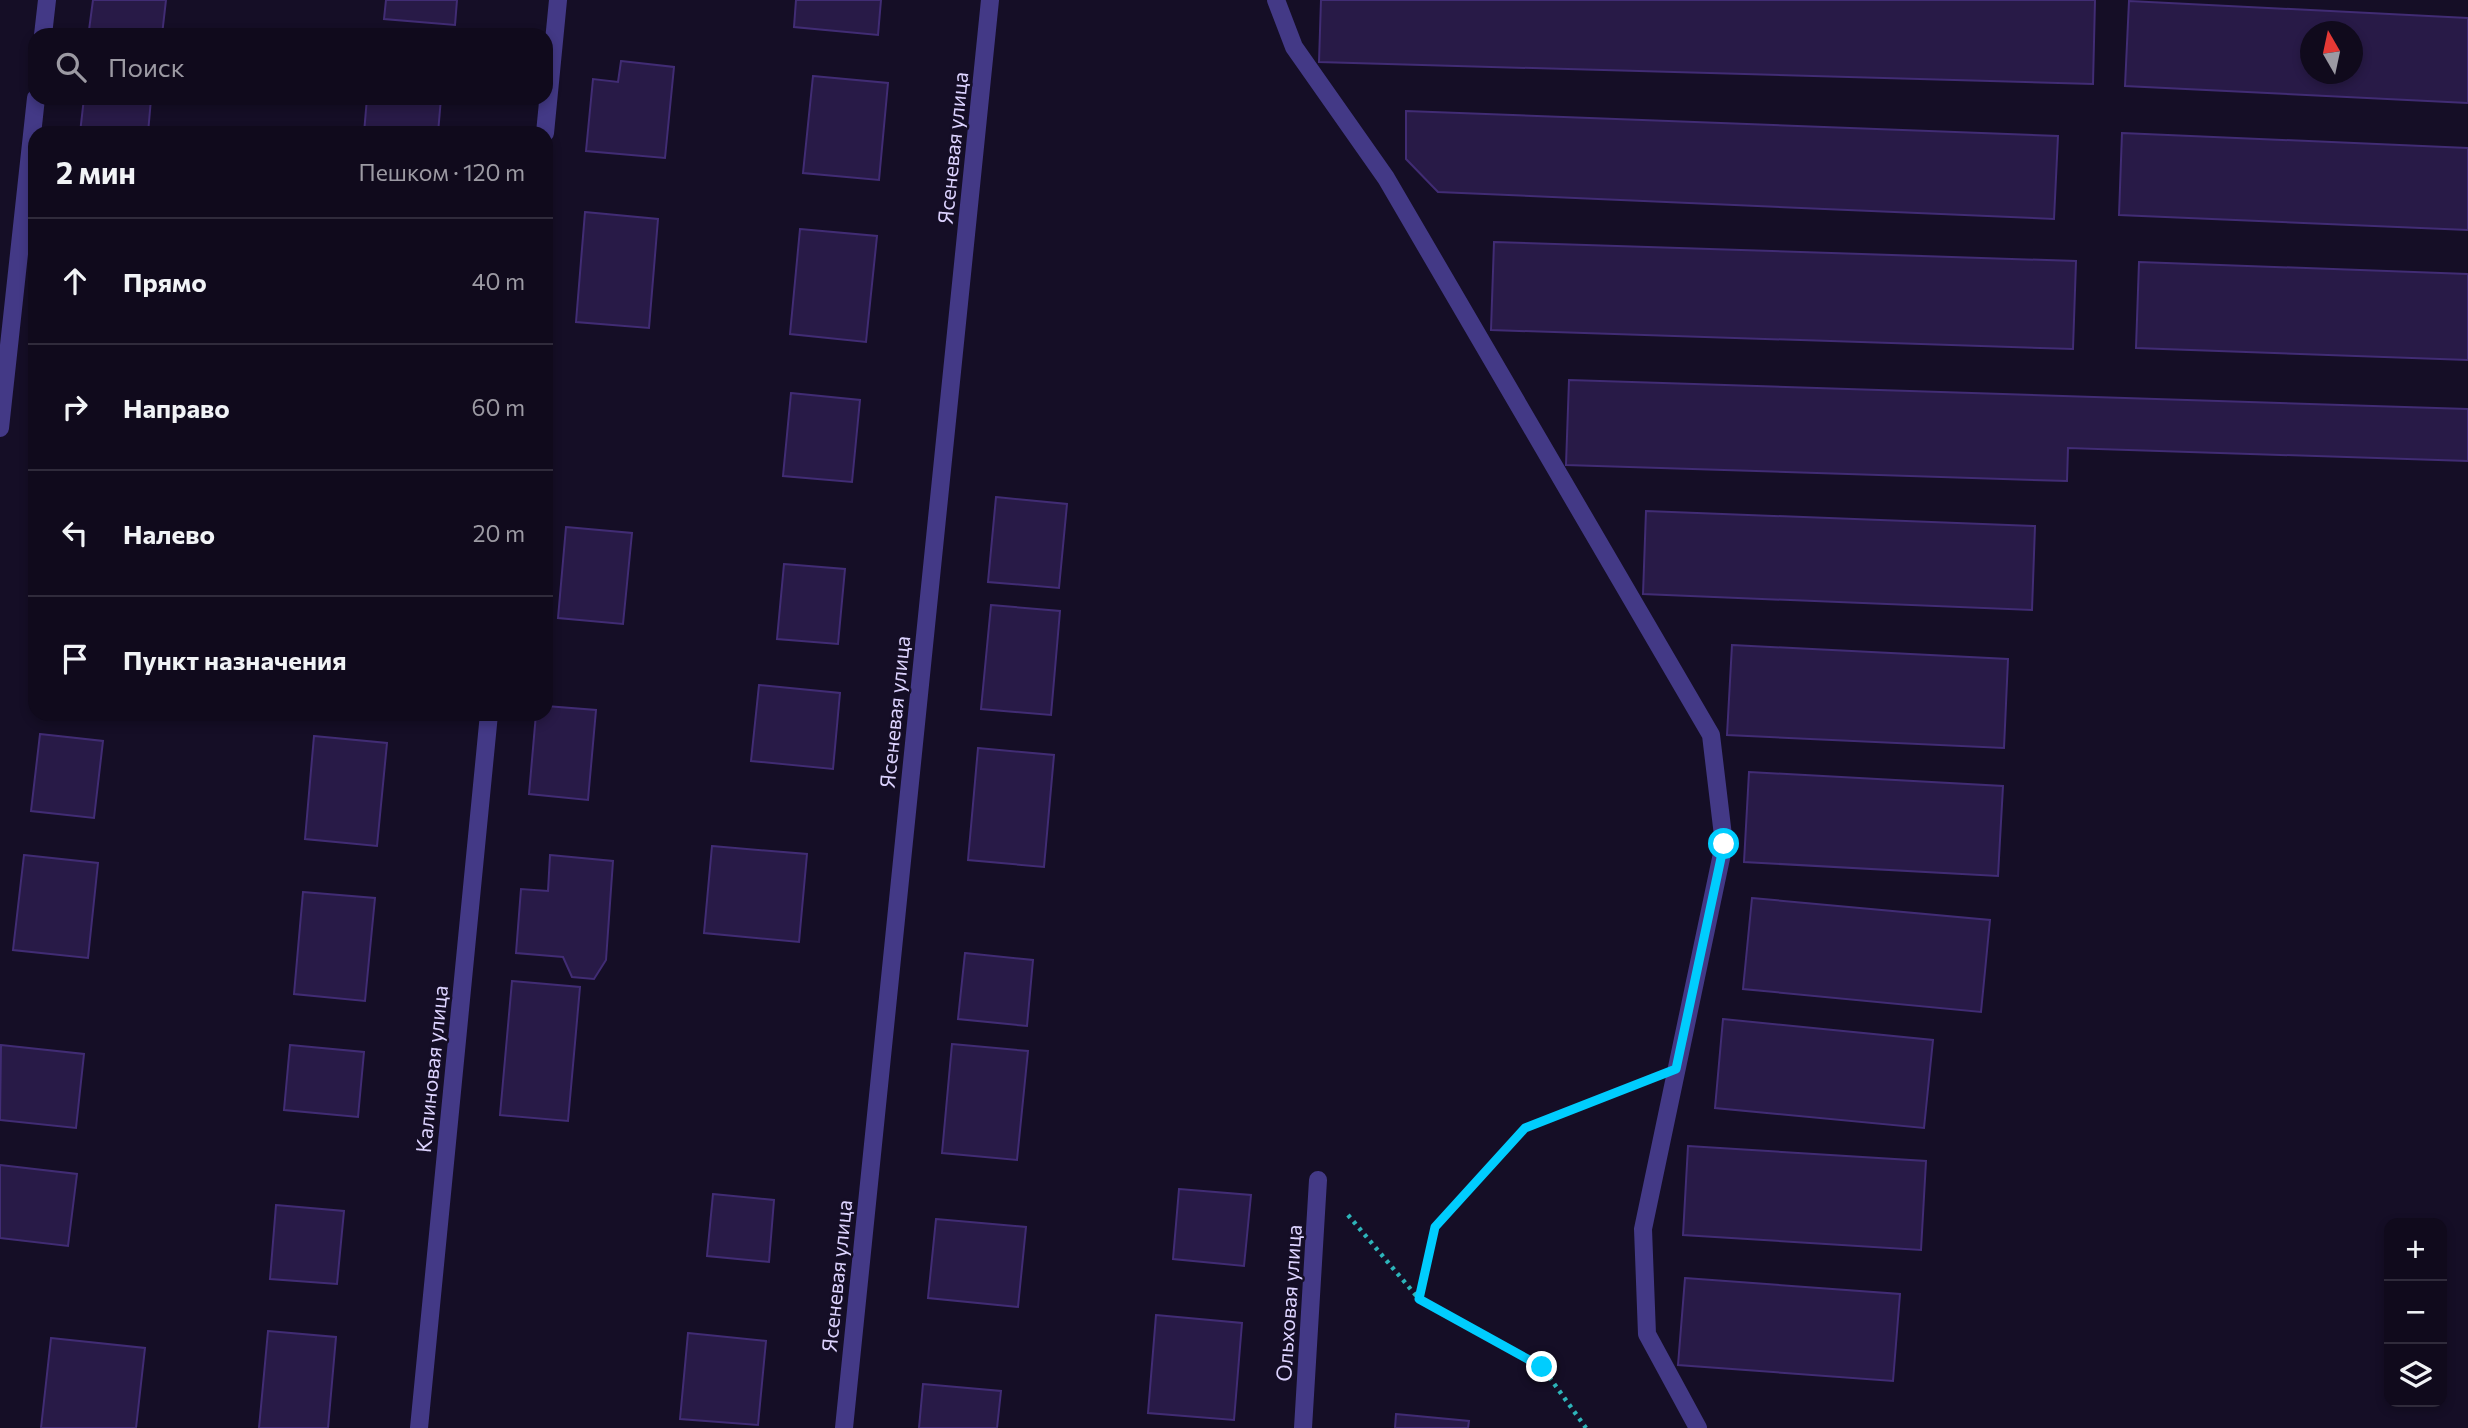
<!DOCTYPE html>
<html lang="ru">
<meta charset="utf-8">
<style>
:root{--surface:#100a1c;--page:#1e1829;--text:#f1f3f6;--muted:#9c9aa3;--line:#302b3b}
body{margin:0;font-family:Commissioner,sans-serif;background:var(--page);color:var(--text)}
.controls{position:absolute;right:21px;bottom:21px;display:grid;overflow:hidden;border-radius:14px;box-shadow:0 4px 10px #0003}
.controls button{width:63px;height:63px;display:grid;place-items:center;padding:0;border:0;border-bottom:2px solid var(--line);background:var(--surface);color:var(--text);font:35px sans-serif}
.compass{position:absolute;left:2300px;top:21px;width:63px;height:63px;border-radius:50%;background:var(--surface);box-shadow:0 4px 10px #0003;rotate:351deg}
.stop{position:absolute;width:21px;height:21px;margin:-16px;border:5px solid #00cdfe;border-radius:50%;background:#fff}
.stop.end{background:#00cdfe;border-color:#fff;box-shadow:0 2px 7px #0008}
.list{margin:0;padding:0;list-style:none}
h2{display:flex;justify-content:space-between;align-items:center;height:91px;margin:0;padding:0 28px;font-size:30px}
h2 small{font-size:23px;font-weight:400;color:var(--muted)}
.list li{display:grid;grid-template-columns:46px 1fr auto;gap:21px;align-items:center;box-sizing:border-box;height:126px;padding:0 28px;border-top:2px solid var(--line)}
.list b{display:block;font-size:26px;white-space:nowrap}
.list em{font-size:23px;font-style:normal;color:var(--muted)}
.icon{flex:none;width:38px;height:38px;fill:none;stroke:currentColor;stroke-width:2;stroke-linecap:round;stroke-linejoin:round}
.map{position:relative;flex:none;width:2468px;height:1428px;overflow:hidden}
.search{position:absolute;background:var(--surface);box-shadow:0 4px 10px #0003;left:28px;top:28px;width:525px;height:77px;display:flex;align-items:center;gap:18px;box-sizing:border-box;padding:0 24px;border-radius:21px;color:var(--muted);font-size:26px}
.panel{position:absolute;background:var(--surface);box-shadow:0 4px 10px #0003;left:28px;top:126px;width:525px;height:595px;border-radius:21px}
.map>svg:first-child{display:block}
</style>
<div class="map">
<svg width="2468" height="1428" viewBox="0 0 2468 1428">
<rect width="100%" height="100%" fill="#150e26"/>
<g fill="#281a47" stroke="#412c74" stroke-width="2" fill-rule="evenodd">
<path d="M93,0H166L162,35H135L89,30Z"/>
<path d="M386,0H457L455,25L384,19Z"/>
<path d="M796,0H881L878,35L794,27Z"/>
<path d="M1321,0H2095L2093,84L1319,62Z"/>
<path d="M2129,1L2468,18V103L2125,86ZM2310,32H2352V74H2310Z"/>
<path d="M621,61L674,67L665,158L586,151L593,79L618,82Z"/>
<path d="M813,76L888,83L879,180L803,173Z"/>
<path d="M84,98L151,99L148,133H80Z"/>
<path d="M367,98H441L438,133H364Z"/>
<path d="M1406,111L2058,136L2054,219L1438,192L1406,159Z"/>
<path d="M2122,133L2468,148V230L2119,215Z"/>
<path d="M585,212L658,219L649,328L576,322Z"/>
<path d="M800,229L877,236L866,342L790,334Z"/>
<path d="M1494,242L2076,261L2073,349L1491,330Z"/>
<path d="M2139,262L2468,274V360L2136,348Z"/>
<path d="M1569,380L2468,409V461L2068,448L2067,481L1566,465Z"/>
<path d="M791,393L860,400L852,482L783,476Z"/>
<path d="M996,497L1067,504L1059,588L988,582Z"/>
<path d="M1646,511L2035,526L2032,610L1643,594Z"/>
<path d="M566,527L632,533L623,624L558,618Z"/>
<path d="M784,564L845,569L838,644L777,639Z"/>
<path d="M991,605L1060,611L1051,715L981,709Z"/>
<path d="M1732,645L2008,659L2004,748L1727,735Z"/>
<path d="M759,685L840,693L833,769L751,761Z"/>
<path d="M546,706L596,710L588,800L529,794L536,714H546Z"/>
<path d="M40,734L103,741L94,818L31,811Z"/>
<path d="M314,736L387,743L377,846L305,839Z"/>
<path d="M978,748L1054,755L1044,867L968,860Z"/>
<path d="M1749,772L2003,786L1998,876L1744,862Z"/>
<path d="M712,846L807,854L799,942L704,933Z"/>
<path d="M24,855L98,863L88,958L13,950Z"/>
<path d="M550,855L613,861L606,960L594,979L572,977L563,957L516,953L521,889L548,891Z"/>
<path d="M303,892L375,898L365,1001L294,994Z"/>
<path d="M1752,898L1990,920L1981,1012L1743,989Z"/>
<path d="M965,953L1033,960L1027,1026L958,1019Z"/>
<path d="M512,981L580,987L568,1121L500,1115Z"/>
<path d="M1723,1019L1933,1040L1924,1128L1715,1108Z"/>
<path d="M952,1044L1028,1051L1017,1160L942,1153Z"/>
<path d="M1,1045L84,1054L76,1128L0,1120Z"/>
<path d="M290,1045L364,1052L358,1117L284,1110Z"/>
<path d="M1688,1146L1926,1161L1921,1250L1683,1235Z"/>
<path d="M0,1165L77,1174L68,1246L0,1238Z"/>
<path d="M1179,1189L1251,1195L1244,1266L1173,1259Z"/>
<path d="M713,1194L774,1200L769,1262L707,1256Z"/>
<path d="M276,1205L344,1211L337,1284L270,1279Z"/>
<path d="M936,1219L1026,1227L1018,1307L928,1298Z"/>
<path d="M1685,1278L1900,1294L1893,1381L1678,1365Z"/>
<path d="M1156,1315L1242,1323L1234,1420L1148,1413Z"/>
<path d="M268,1331L336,1337L328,1428H259Z"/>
<path d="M688,1333L766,1341L758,1425L680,1419Z"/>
<path d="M51,1338L145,1348L136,1428H41Z"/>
<path d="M923,1384L1001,1391L997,1428H919Z"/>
<path d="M1396,1414L1469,1421L1468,1428H1395Z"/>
</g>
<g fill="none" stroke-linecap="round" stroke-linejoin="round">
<g stroke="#2db5ba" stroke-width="4.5" stroke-dasharray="3.5 5" stroke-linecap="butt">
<path d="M1348,1215L1419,1299L1435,1227L1525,1128L1641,1083"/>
<path d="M1419,1299L1542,1367L1586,1428"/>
</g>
<g stroke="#433986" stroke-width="18">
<path d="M1276,0L1294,47L1386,178L1711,735L1724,844L1643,1229L1647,1334L1698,1428"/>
<path d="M43,35L47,0"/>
<path d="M545,133L558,0"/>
<path d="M0,428L36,98"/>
<path d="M419,1428L489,714"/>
<path d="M844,1428L990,0"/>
<path d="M1303,1428L1318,1180"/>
</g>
</g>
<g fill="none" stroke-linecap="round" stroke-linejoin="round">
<path stroke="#00cdfe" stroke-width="9" d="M1542,1367L1419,1299L1435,1227L1525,1128L1676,1069L1724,844"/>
</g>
<g text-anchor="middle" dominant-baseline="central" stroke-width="5" stroke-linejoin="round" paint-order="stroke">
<g font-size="21" fill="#ddd3ff" stroke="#150e26">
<text transform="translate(952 148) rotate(-84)">Ясеневая улица</text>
<text transform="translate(894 712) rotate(-84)">Ясеневая улица</text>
<text transform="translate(431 1069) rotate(-84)">Калиновая улица</text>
<text transform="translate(836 1276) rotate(-84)">Ясеневая улица</text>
<text transform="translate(1288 1303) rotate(-86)">Ольховая улица</text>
</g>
</g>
</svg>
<div class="controls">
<button>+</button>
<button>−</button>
<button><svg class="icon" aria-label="layers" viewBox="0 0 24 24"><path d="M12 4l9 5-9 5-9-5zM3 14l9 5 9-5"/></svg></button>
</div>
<svg class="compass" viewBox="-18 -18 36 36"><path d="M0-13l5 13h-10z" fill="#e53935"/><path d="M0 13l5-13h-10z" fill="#9c9aa3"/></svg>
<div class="stop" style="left:1724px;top:844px"></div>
<div class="stop end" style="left:1542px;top:1367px"></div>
<div class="search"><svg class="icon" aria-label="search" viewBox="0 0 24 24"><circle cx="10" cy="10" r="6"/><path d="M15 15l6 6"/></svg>Поиск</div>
<section class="panel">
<h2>2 мин<small>Пешком · 120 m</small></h2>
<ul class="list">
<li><svg class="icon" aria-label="ahead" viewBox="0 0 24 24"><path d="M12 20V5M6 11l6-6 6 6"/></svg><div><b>Прямо</b></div><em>40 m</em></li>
<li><svg class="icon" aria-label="right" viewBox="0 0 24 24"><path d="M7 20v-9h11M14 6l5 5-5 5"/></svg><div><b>Направо</b></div><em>60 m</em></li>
<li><svg class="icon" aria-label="left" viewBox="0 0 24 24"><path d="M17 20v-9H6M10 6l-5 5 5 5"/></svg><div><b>Налево</b></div><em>20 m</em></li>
<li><svg class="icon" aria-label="arrive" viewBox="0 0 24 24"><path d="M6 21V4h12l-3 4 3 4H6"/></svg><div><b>Пункт назначения</b></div></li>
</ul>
</section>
</div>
